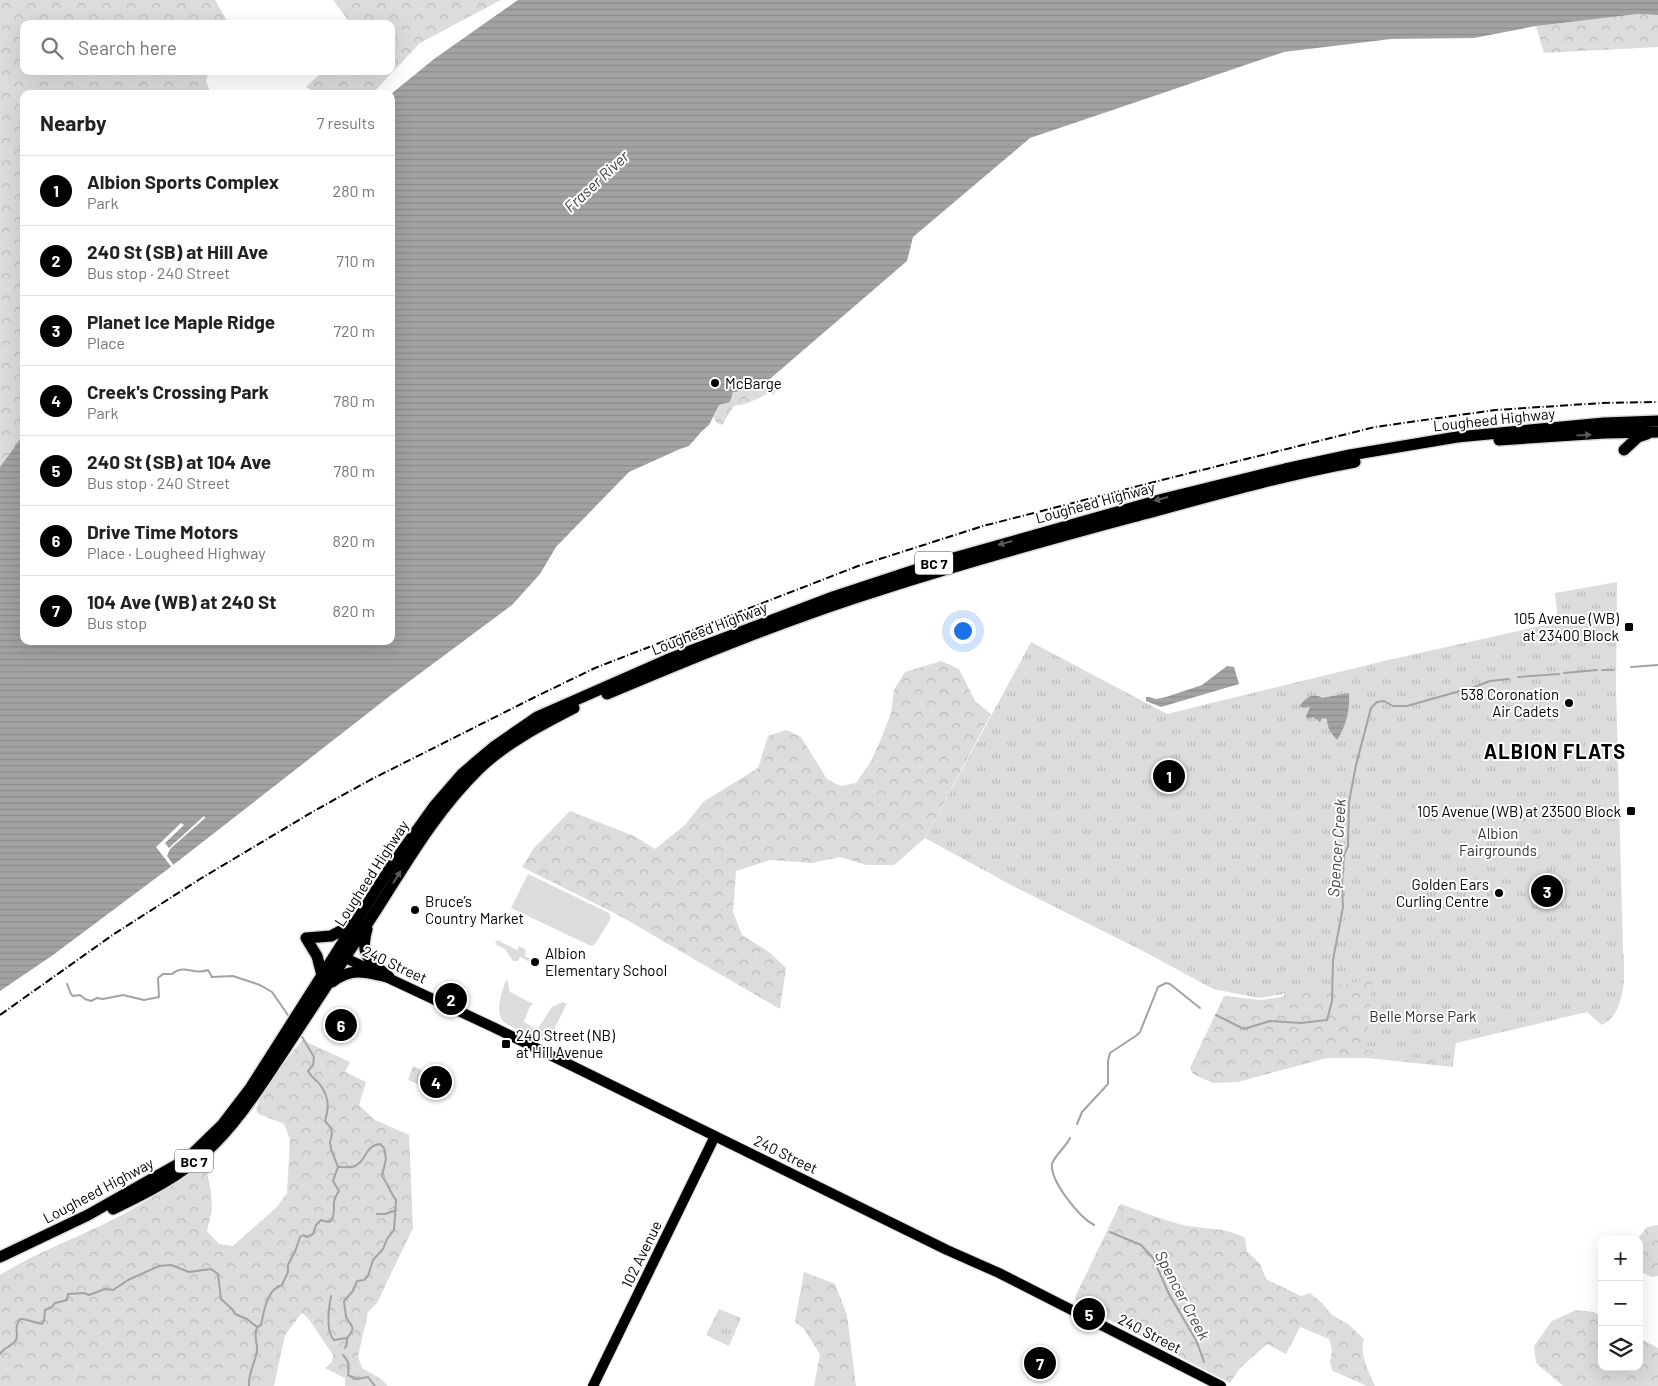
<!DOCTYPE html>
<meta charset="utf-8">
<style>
:root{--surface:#fff;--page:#f2f2f2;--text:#222;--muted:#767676;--line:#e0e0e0;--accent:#000}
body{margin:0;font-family:Barlow,sans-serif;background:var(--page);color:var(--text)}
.controls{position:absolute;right:15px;bottom:15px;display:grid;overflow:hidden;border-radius:10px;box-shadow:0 5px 20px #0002}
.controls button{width:45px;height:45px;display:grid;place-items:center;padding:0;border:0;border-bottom:1px solid var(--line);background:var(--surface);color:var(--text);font:25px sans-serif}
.you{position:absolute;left:962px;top:630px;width:18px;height:18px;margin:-12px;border:4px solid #fff;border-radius:50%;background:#1a73e8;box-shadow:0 0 0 8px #1a73e833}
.badge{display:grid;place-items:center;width:32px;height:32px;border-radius:50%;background:var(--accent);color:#fff;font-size:16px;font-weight:700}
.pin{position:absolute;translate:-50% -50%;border:2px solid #fff;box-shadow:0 1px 5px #0006}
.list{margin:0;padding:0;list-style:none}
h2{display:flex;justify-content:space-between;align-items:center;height:65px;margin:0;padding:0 20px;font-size:21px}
h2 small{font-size:16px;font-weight:400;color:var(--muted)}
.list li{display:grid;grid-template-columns:32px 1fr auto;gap:15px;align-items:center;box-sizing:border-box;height:70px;padding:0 20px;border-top:1px solid var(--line)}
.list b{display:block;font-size:19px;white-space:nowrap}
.list p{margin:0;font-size:16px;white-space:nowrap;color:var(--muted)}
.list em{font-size:16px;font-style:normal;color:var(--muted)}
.icon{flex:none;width:28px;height:28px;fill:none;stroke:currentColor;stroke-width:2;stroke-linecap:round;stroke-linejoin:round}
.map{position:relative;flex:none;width:1658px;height:1386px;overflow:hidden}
.search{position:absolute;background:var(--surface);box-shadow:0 5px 20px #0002;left:20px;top:20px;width:375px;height:55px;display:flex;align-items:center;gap:12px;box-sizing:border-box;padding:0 18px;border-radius:10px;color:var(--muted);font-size:19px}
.panel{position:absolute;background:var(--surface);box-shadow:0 5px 20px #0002;left:20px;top:90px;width:375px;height:555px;border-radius:10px}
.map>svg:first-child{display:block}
</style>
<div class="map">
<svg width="1658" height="1386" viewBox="0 0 1658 1386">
<defs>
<pattern id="forest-crowns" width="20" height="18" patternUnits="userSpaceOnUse" patternTransform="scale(1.25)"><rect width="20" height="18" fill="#dcdcdc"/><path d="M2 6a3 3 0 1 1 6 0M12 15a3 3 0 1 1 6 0" fill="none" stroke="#bbb"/></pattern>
<pattern id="park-tufts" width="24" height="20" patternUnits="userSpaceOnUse" patternTransform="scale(1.25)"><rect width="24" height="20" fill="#dcdcdc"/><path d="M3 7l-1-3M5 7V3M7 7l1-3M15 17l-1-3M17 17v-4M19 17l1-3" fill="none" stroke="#bbb"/></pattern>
<pattern id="water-rules" width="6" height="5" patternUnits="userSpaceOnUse" patternTransform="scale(1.25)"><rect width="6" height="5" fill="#a3a3a3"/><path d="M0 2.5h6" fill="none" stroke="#8b8b8b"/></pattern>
</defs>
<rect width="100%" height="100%" fill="#fff"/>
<g fill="#dcdcdc">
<path d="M528,874L609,913L611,918L595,944L591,946L511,908Z"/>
<path d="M497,940L517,950L519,946L526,950L525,956L531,959L530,962L520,957L518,961H513L505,949L495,944Z"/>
<path d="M507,979L510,992L533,1004L530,1006L524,1022L537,1030L552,1007L563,1002L567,1004L547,1042C539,1038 509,1027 504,1022C494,1013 502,989 507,979Z"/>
</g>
<g fill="url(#forest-crowns)">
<path d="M0,0H215L229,24H24V71H209L206,81L211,94H24V434L0,467Z"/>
<path d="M333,0H501L420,43L372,94H317L306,87L323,71H391V24H351Z"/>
<path d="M1638,14L1658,15V47L1544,53L1536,26Z"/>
<path d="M771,378L775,381L776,392L773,395L769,393C761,397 744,406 737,405L733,407L723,424L720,425L717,423L713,417L719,405C731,401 729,403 733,392L743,387L757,385Z"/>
<path d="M941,661L959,669L975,701L991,714L925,838L894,865H866L840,857L812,863L770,860L736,871L733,912L742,935L769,952L786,968L780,1009L620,916L522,867L534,848L570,811L634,836L655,849L685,825L703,802L758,768L768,736L786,730L801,737L827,779L841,786L856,783L871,761L881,739L891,713L894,690L905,672Z"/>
<path d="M1399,964L1471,981L1453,1049V1067L1367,1058H1327L1238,1082L1213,1083L1193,1074L1190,1068L1224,996L1261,1000L1282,997L1292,987Z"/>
<path d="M302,1040L350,1062L345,1072L366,1082L359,1105L375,1120L409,1135L413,1228L377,1303L368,1312L358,1357L362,1368L381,1379L388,1386H345V1378L325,1368L332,1362L333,1355L308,1318L302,1313L285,1335L274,1386H0V1275C37,1252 79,1237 118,1217C149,1201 177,1181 205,1161L211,1192L212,1210L207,1231L219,1244L233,1246L277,1207L287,1193L290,1139L284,1124L259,1114L256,1110L263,1090Z"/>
<path d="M1120,1204C1138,1210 1157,1218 1176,1223C1198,1230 1225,1226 1245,1238L1247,1251L1260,1264L1266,1279L1301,1296L1310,1293L1322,1303L1332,1315L1348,1324L1364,1339C1359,1354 1369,1372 1375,1386H1367L1333,1371L1330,1363L1332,1350L1329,1339L1300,1327L1286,1354L1267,1344L1240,1368L1230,1383L1077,1303L1075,1297Z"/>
<path d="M1658,1225V1276L1652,1277L1639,1271V1240H1637L1647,1227Z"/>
<path d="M804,1272L835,1284L847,1315L856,1386H814L820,1354L804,1329L795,1322Z"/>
<path d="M1576,1310L1594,1312L1602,1317V1367H1639V1338L1658,1348V1386H1563L1536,1363L1534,1346L1552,1321Z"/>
</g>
<g fill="url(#park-tufts)">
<path d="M1617,582L1616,688L1623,949C1625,973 1627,1012 1602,1025L1587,1012L1456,1043L1453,1063L1367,1050L1372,979L1259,998L1213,989L1145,952L1011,885L925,838L1031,642L1167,714L1384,661L1558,622L1555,593Z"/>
<path d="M413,1066L451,1084L447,1093L423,1088L427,1079L425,1077L421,1085L408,1080Z"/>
<path d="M719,1309L741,1318L729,1346L706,1335Z"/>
</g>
<g fill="url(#water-rules)">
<path d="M518,0H1658V15L1638,14L1536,26L1474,38L1391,39L1284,52L1030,138L913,237L907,261L771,378L757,385L743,387L740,391L733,392L730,402L719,405L709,425L701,432L689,446L680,449L629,472L556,547L540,574L512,605L395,692L168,869L53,955L0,991V467L24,434V641H391V94L434,59Z"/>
<path d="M1227,666L1234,667L1239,684L1161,707L1146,701V697H1149L1156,699L1166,697L1202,685Z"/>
<path d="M1349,693C1350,710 1346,726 1337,740C1331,733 1327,728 1327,719L1322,718L1320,722L1313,717L1307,719L1306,716L1310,707L1303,708L1300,706C1305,698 1313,692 1322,698Z"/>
</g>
<path fill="#fff" d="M204,816L205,818L170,849L167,856L175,867L173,869L156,847L181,823L184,825L165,843L169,848Z"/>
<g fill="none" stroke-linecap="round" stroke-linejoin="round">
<g stroke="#a3a3a3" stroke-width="2">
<path d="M1631,667L1658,665"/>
<path d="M1602,670H1613"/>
<path d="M1564,673L1597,670"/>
<path d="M1518,677L1559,674"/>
<path d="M67,984L71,994L73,996L80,995L85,999L91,1001L97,998L103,999L123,995L144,1000L159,997L158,978L163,974H172C185,963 193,976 208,970L212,977L233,976L260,985L272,992L290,1018"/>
<path d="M1216,1015L1244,1029L1270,1021L1301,1023L1327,1020L1332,1001L1333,960L1343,907L1342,883L1344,855L1348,846L1349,802L1356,765L1371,708L1377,702L1384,701L1393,706H1407L1474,687L1490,681L1509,679"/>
<path d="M1077,1124L1082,1112L1108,1084V1061L1110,1053L1137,1035L1140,1032L1158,987L1166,983L1170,984L1200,1008"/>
<path d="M1070,1138C1066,1147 1054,1156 1052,1164C1050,1181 1079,1217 1094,1225"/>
<path d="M338,1167C344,1167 351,1168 355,1166C367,1161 364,1146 380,1144L384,1148L386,1159L382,1176C388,1184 390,1192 396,1200L394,1230L387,1239L383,1249L373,1260L368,1276L364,1280L357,1281L353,1291L344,1301C344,1303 346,1315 346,1317C351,1326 357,1327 347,1338V1343L345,1348"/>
<path d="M377,1214H385L394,1211"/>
<path d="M1110,1232L1141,1245L1153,1258L1169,1294L1197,1342L1204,1362"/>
<path d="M331,1296C329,1307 325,1331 334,1340L347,1338"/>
<path d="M0,1354C5,1346 13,1346 16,1340C19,1332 13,1329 20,1319H23L42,1324L44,1321L45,1310L52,1307L55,1303L67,1300L68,1294L84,1293L89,1295L105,1289L113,1290L128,1280L159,1266L171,1265L189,1272L211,1269L218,1274L221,1299L232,1309L235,1314L247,1319L257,1327L261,1325C264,1311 267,1289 282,1285L288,1272V1265L296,1249L300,1237L303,1235L307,1237L313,1234L316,1225L321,1220L328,1222L331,1221C338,1210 329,1204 339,1191L333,1181L338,1167L331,1149L330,1142L332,1134L331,1128L325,1121C329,1107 329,1098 321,1086C317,1080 312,1079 308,1071L313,1065L314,1057L301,1035"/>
<path d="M343,1355C350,1363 349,1365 348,1375L356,1379L368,1377L375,1386"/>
<path d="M249,1386C248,1373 255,1363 257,1351C258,1343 253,1336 257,1328"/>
</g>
<g stroke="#dbdbdb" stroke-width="12">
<g id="major">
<path d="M339,955L495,1028L947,1250L999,1273L1221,1386"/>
<path d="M593,1386L715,1136"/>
</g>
</g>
<g stroke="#dbdbdb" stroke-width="14">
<g id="highway">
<path d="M1499,440L1604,433L1658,432"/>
<path d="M1624,450L1638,437L1647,434"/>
<path d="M607,694C697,656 790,618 883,589C964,563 1047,540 1129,518C1204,498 1279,476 1355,462"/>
<path d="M367,929C359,956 370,961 389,977"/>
<path d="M322,975L317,956L306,938L331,936L354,924"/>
<path d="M332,982C352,967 365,972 388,977"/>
<path d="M113,1209C145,1194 180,1176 206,1152C237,1124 259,1088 282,1054C313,1007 344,960 375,912C407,862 436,811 479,769C506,743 541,725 574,708"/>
<path d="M0,1257L88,1215L187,1159L222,1125L251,1087L392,865L435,805L461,775L477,761L495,746L537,717L669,659L833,597L936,563L1163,499L1285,469L1350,455L1457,437L1604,423L1658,421"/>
</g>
</g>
<use href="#major" stroke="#000" stroke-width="10"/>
<use href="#highway" stroke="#000" stroke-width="11"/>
<path stroke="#000" stroke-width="2" stroke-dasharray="8 2.5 1 2.5" stroke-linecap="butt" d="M0,1015L114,934L200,879L314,811L370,780L535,697L595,668L858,566L983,526L1170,478L1375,427L1495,410L1602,403L1658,402"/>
</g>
<defs><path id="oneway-solid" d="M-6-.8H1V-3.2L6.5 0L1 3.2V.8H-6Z" transform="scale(1.25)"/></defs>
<g fill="#595959">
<use href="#oneway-solid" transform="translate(1584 435) rotate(-3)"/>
<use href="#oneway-solid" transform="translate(1161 499) rotate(165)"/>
<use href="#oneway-solid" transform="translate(1005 543) rotate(164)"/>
<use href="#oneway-solid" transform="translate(397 877) rotate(-58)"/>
</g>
<g fill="#000" stroke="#fff" stroke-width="2">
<circle cx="715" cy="383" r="5"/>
<rect x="1624" y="622" width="10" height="10" rx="2.5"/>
<circle cx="1569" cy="703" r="5"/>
<rect x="1626" y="806" width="10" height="10" rx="2.5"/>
<circle cx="1499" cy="893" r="5"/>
<circle cx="415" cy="910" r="5"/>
<circle cx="535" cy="962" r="5"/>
<rect x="501" y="1039" width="10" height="10" rx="2.5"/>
</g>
<g text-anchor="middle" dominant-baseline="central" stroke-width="4" stroke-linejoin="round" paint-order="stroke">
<g fill="#fff" stroke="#4c4c4c" stroke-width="1">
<rect x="915" y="551.5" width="38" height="23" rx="4"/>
<rect x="175" y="1149.5" width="38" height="23" rx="4"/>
</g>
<g font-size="14" font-weight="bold" fill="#000">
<text x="934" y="563">BC 7</text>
<text x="194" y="1161">BC 7</text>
</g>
<g font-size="15" fill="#000" stroke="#fff" text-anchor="start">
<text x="725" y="383">McBarge</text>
<text x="1619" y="618" text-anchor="end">105 Avenue (WB)<tspan x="1619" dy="17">at 23400 Block</tspan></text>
<text x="1559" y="694" text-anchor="end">538 Coronation<tspan x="1559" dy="17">Air Cadets</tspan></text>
<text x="1621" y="811" text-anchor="end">105 Avenue (WB) at 23500 Block</text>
<text x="1489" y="884" text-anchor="end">Golden Ears<tspan x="1489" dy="17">Curling Centre</tspan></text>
<text x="425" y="901">Bruce’s<tspan x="425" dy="17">Country Market</tspan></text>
<text x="545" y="953">Albion<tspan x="545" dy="17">Elementary School</tspan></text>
<text x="516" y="1035">240 Street (NB)<tspan x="516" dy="17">at Hill Avenue</tspan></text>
</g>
<g font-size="15" fill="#000" stroke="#fff">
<text transform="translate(1494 419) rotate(-6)">Lougheed Highway</text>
<text transform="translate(1095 502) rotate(-15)">Lougheed Highway</text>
<text transform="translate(709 628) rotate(-21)">Lougheed Highway</text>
<text transform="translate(371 873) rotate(-57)">Lougheed Highway</text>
<text transform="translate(395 964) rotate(25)">240 Street</text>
<text transform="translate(786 1154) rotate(26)">240 Street</text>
<text transform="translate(98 1190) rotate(-28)">Lougheed Highway</text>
<text transform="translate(641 1254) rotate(-64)">102 Avenue</text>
<text transform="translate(1150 1333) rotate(27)">240 Street</text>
</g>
<g font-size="15" fill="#333" stroke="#fff">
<text x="1498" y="833">Albion<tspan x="1498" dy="17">Fairgrounds</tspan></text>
<text x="1423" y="1016">Belle Morse Park</text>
</g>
<g font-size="16" font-style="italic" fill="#444" stroke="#fff">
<text transform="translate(596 181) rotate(-43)">Fraser River</text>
<text transform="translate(1336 848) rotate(-86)">Spencer Creek</text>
<text transform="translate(1183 1295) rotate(62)">Spencer Creek</text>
</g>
<g font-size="20" font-weight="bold" letter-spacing="1" fill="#000" stroke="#fff">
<text x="1555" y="751">ALBION FLATS</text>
</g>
</g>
</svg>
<div class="controls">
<button>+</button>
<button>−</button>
<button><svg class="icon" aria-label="layers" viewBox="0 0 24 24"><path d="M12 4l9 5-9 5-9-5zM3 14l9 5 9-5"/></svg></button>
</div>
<div class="you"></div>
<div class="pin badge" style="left:1169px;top:776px">1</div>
<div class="pin badge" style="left:451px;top:999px">2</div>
<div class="pin badge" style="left:1547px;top:891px">3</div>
<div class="pin badge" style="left:436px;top:1082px">4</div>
<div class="pin badge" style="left:1089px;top:1314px">5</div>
<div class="pin badge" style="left:341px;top:1025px">6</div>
<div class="pin badge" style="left:1040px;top:1363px">7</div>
<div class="search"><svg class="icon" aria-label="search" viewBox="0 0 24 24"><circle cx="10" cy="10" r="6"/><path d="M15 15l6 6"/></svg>Search here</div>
<section class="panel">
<h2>Nearby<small>7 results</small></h2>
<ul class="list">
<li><span class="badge">1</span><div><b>Albion Sports Complex</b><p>Park</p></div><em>280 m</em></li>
<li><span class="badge">2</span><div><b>240 St (SB) at Hill Ave</b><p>Bus stop · 240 Street</p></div><em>710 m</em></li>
<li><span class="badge">3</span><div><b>Planet Ice Maple Ridge</b><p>Place</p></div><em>720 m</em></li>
<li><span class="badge">4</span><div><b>Creek's Crossing Park</b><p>Park</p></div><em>780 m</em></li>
<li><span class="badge">5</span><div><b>240 St (SB) at 104 Ave</b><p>Bus stop · 240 Street</p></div><em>780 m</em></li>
<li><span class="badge">6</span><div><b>Drive Time Motors</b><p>Place · Lougheed Highway</p></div><em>820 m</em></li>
<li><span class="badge">7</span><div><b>104 Ave (WB) at 240 St</b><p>Bus stop</p></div><em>820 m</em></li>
</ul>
</section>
</div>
